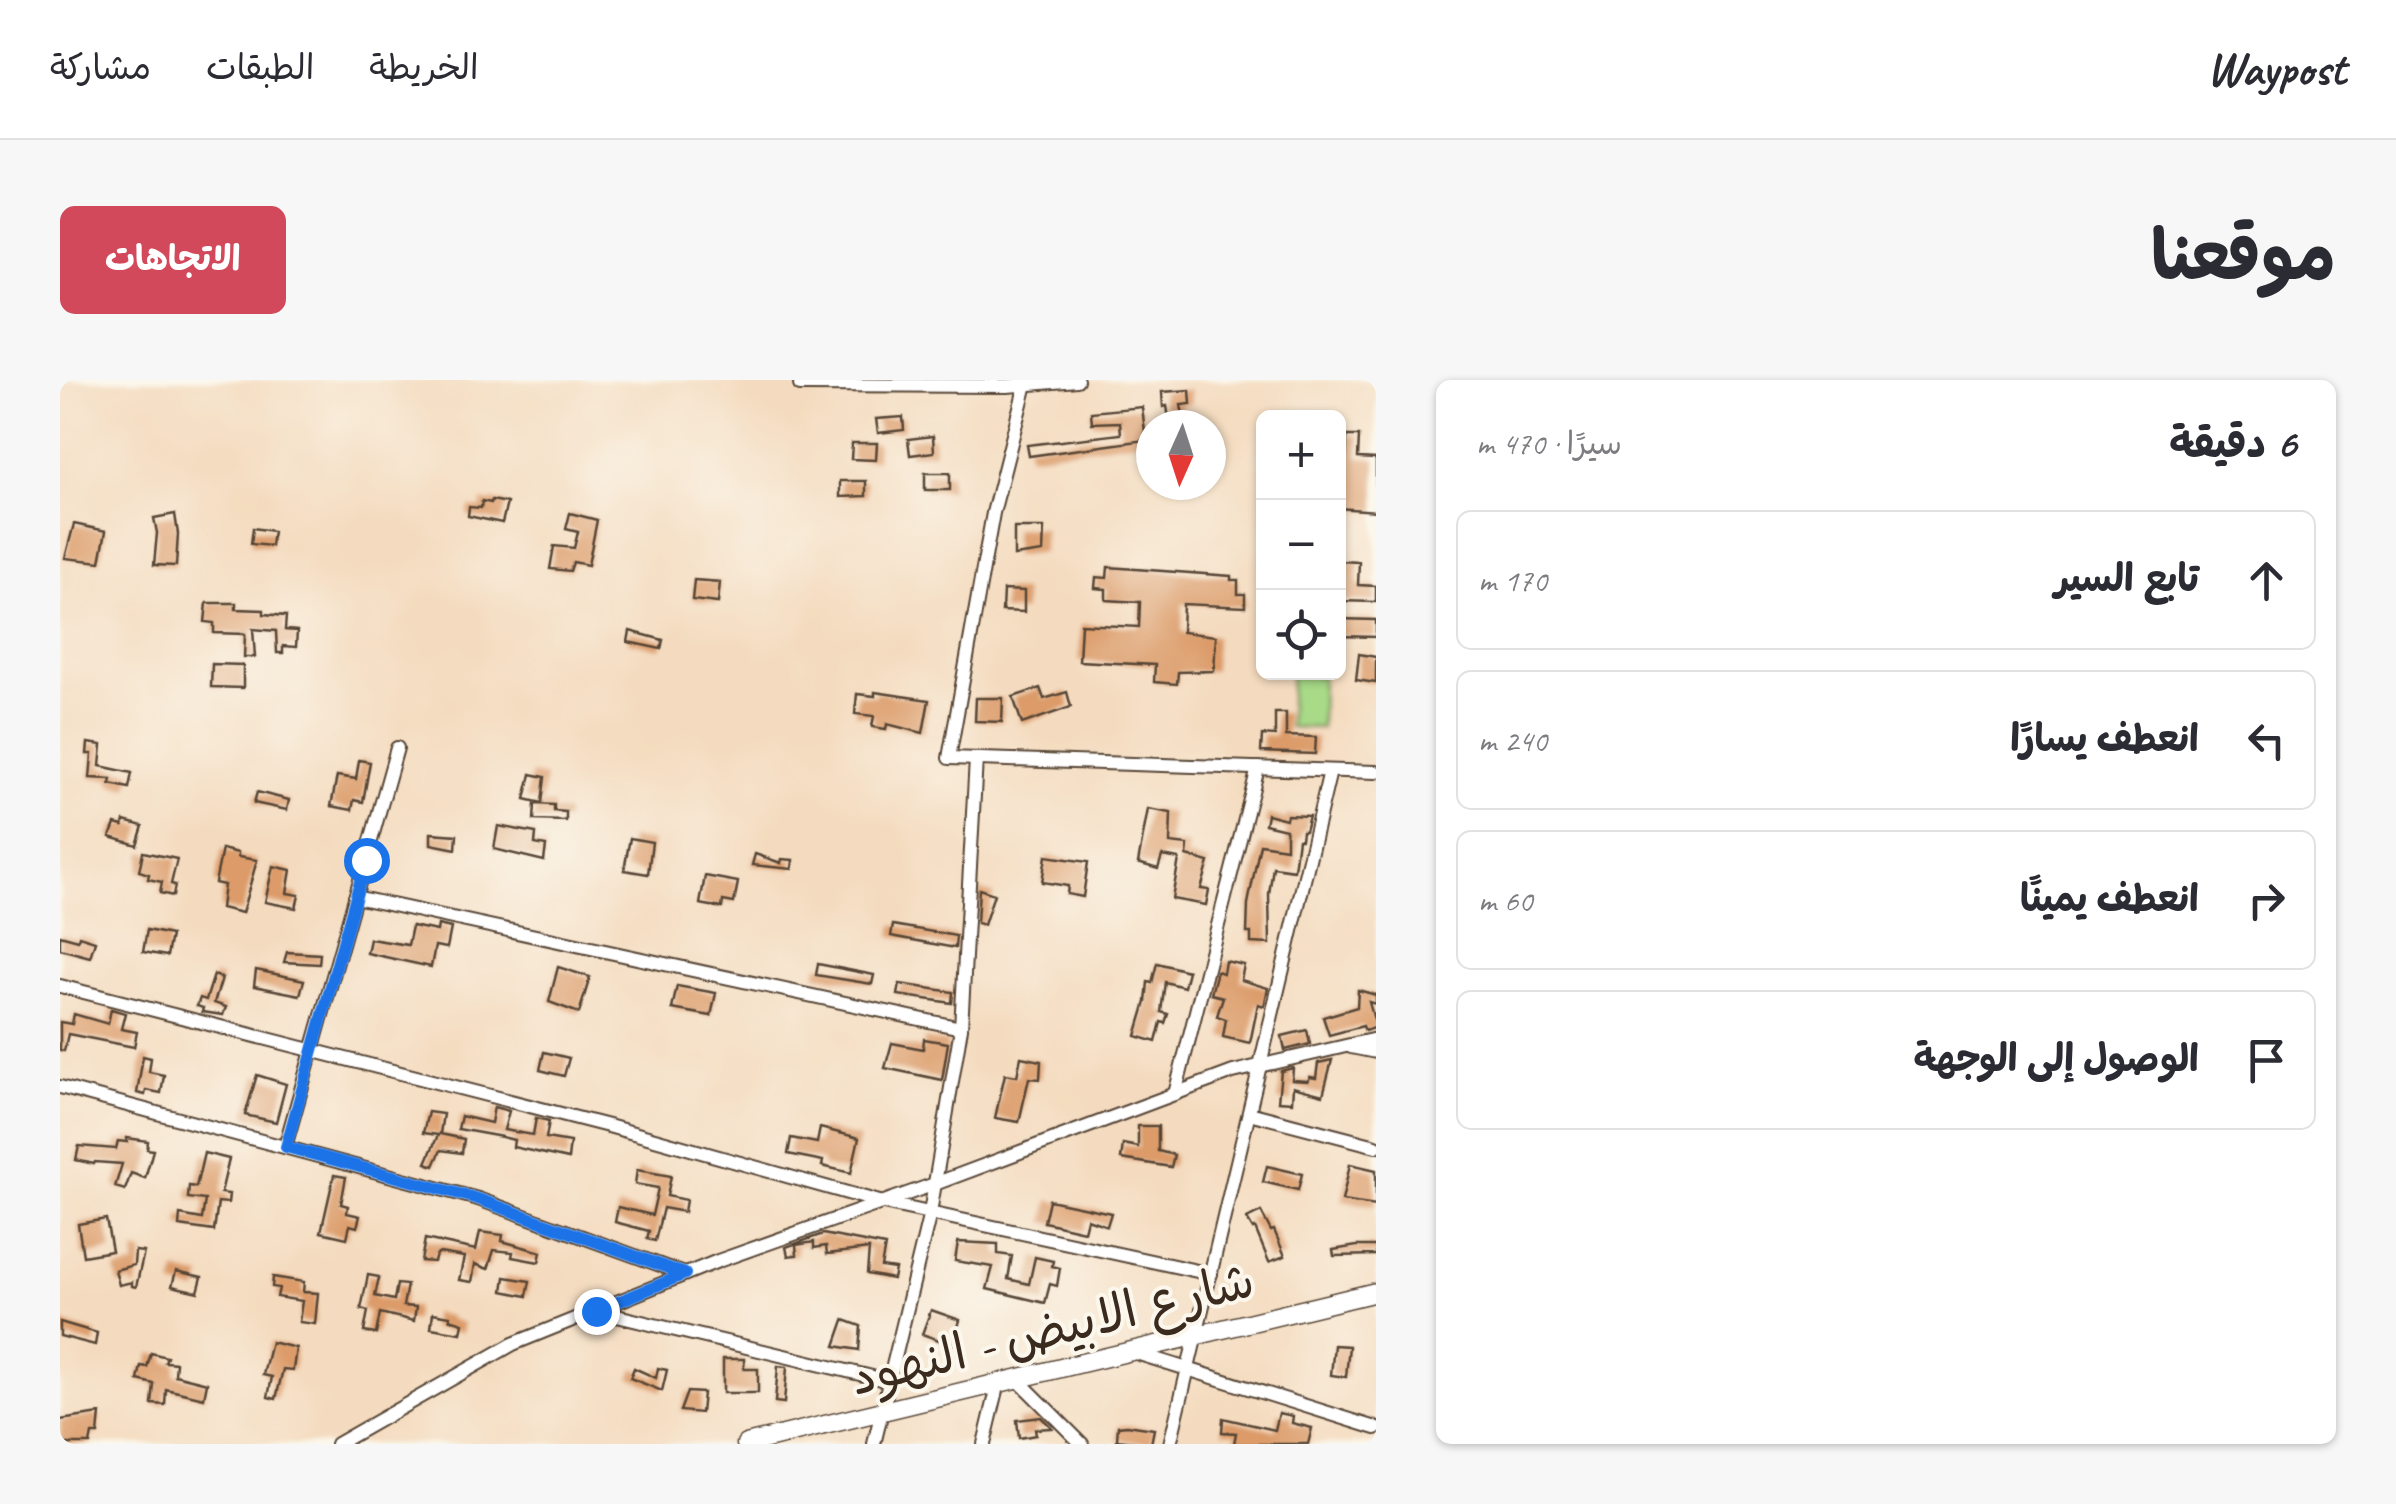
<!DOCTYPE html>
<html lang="ar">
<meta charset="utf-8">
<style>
:root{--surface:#fff;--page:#f7f7f7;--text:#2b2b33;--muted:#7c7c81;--line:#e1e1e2;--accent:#d1495b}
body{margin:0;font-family:Caveat,"Playpen Sans Arabic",sans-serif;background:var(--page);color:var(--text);direction:rtl}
.controls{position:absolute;right:30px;top:30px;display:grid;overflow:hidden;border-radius:15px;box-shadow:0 2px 8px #0004}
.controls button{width:90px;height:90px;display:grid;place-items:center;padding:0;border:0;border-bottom:2px solid var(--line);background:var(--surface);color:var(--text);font:50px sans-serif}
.compass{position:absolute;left:1076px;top:30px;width:90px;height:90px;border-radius:50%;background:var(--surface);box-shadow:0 2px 8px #0004;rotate:183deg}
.stop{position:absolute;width:30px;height:30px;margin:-22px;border:8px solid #1a73e8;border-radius:50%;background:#fff}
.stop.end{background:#1a73e8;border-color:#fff;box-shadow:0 2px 10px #0008}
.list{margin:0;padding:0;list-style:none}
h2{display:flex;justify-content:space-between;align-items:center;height:130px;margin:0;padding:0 40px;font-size:42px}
h2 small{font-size:32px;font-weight:400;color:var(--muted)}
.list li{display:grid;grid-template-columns:65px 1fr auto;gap:30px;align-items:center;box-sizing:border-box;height:140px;margin:0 20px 20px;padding:0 20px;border:2px solid var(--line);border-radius:15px}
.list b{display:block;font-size:38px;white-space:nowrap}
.list em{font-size:32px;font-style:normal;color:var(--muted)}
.icon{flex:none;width:55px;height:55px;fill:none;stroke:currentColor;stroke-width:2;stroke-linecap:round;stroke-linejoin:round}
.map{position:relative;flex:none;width:1316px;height:1064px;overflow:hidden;direction:ltr;border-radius:15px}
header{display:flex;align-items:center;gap:60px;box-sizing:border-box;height:140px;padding:0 50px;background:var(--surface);border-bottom:2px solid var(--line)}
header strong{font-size:48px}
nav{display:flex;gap:55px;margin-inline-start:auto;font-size:35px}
.intro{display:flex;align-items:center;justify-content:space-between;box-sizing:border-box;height:240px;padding:0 60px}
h1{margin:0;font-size:70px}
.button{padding:25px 45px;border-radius:15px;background:var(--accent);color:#fff;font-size:35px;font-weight:700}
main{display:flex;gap:60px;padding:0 60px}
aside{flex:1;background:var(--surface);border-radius:15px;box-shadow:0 2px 8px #0004}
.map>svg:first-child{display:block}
</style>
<header>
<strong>Waypost</strong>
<nav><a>الخريطة</a><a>الطبقات</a><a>مشاركة</a></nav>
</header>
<div class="intro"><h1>موقعنا</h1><a class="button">الاتجاهات</a></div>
<main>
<aside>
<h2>6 دقيقة<small>سيرًا · 470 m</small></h2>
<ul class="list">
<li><svg class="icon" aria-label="ahead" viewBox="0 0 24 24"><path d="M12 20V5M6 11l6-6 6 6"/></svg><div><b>تابع السير</b></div><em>170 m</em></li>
<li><svg class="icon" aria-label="left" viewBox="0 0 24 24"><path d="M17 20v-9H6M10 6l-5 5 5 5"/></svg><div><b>انعطف يسارًا</b></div><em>240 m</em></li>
<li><svg class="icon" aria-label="right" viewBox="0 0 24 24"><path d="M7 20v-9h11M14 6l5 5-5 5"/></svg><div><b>انعطف يمينًا</b></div><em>60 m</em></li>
<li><svg class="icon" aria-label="arrive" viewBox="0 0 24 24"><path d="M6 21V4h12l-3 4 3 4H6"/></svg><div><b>الوصول إلى الوجهة</b></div></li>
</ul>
</aside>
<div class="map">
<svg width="1316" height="1064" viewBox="0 0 1316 1064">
<rect width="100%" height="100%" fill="#fbf7ec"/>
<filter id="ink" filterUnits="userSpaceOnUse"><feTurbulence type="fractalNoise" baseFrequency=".01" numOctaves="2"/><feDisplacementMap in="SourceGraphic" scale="20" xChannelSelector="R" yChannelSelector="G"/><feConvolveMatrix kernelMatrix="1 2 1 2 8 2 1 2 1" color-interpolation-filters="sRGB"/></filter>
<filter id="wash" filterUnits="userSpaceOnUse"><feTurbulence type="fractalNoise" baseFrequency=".0048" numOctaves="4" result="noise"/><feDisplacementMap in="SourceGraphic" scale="40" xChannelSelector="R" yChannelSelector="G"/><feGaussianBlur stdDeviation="2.25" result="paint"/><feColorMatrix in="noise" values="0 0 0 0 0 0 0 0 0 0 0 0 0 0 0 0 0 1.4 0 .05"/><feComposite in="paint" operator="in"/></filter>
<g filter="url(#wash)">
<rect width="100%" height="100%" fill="#f4dbbf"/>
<path fill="#a8da88" stroke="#728253" stroke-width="2.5" d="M1231,295L1262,296L1261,348L1229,347Z"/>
<g id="blocks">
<g fill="#dc9b69">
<path d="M1130,10L1131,24L1121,25L1125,45H1110L1107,26L1103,27L1102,12Z"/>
<path d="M1082,27L1086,60L969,76L967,65L1061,54L1060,42L1032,43L1031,32Z"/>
<path d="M843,37L844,50L818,53L816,39Z"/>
<path d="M873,56L874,72L850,75L848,59Z"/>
<path d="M1287,56H1299L1298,78L1316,79V131L1278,128V77H1286Z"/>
<path d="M792,63H817L816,80L791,79Z"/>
<rect x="865" y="93" width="25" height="17"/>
<path d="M780,101H806V116L780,117Z"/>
<path d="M432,120L447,123L442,143L408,136L409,127L421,128L422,121L431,123Z"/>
<path d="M510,133L537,140L528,185L513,182L510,191L490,189L494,166L514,168L518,152L506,149Z"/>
<path d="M115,134L118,154L116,186L94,185L97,153L94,138Z"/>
<path d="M14,144L46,151L40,182L5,178Z"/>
<path d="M193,148L213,151L211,166L191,164Z"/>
<path d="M954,148H984L983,172L954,176Z"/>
<path d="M1278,181L1299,182L1298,205L1316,206V222L1278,221Z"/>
<path d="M1048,187L1171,196V200H1178V214H1185V227L1123,224L1122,252L1156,256L1154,291L1118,292L1117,304L1094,302L1095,285L1019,281L1021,244L1079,247L1080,222L1046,220V209L1035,208L1036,197L1047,198Z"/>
<path d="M634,200L660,202L658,223L632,220Z"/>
<path d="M943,210L964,211V232L942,231Z"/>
<path d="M147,223H176V229L204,230V234L226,236L225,250L237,251L236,267L223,266V273H217L216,251L193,249L195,277H184L185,254L154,253V243L145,242Z"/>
<path d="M1278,239L1316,240V257L1278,256Z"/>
<path d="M570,251L603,260L601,269L568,262Z"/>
<path d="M1299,274L1316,277V303L1296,300Z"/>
<path d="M152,284L183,285V308L151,307Z"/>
<path d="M980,308L984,319L1007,312L1011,327L962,344L953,317Z"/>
<path d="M815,312L869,320L863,353L827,344L826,349L812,347L814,336L795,334L797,314L815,316Z"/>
<path d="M916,318H943L942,342L915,341Z"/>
<path d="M1215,333H1226V356L1256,357L1255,374L1201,372L1202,355L1215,356Z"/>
<path d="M28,363L42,365L40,386L72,393L69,408L50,404L51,399L30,398L32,374H27Z"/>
<path d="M299,380L310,382L303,422L294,420L292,430L271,426L277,396L296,399Z"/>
<path d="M471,394L485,397L482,423L465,419Z"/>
<path d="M197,412L229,420L227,430L194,423Z"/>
<path d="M475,424L494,425V431L506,432V441L474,440Z"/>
<path d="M1088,429L1111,433L1110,463L1128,465L1127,476L1149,482L1141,509L1149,510L1146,525L1112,519L1119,479L1102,476L1098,489L1078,483Z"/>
<path d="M1207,434L1226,439L1227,435L1249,436L1245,451H1242L1241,459H1238L1234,490L1213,487L1209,514L1210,564L1191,563V553H1187L1188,524L1200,464L1226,468V449L1205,444Z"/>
<path d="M64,441L83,446L77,465L50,457L55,444L63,446Z"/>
<path d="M438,446L476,453L475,464L486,466L484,481L434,469Z"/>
<path d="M371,453L397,455L396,469L371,464Z"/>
<path d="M570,458L592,462L588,494L564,490Z"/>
<path d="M162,469L178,473V477L197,480L182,533L161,528L164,505L155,503Z"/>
<path d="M83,472L117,479L111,504L115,505L113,516L100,513L102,502L88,499L89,494L79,491Z"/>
<path d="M695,474L721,483L722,479L733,480L732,489L692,485Z"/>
<path d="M986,476L1028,482L1023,517L1007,514L1008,506L982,502Z"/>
<path d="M213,486L231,490L227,513L239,515L236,528L205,522Z"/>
<path d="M645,496L678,502L674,523L663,521L662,528L640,524Z"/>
<path d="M919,509L934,514L924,545L917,543Z"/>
<path d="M378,545L391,548L387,568L375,566L371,587L307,573L310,559L348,565L352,546L377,551Z"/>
<path d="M833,545L896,556L895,568L831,556Z"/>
<path d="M87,550L111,555L107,576L83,572Z"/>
<path d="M0,555L18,560L19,556L35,561L30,577L0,569Z"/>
<path d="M227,572L260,574L259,584L224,582Z"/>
<path d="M1165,581L1184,585L1181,600L1208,608L1204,626L1198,624L1190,663L1163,657L1166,639L1157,636L1163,617L1151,614L1157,591L1163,593Z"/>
<path d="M1097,583L1128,591L1124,607L1105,602L1101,632L1108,634L1105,643L1101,642L1096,662L1076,656L1086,622L1088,602L1092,603Z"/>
<path d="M758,584L814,595L812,604L756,595Z"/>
<path d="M498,587L530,597L519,633L489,622Z"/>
<path d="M196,590L244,600L240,615L194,606Z"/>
<path d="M154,595L162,598L154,623L166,627L163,635L142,632L143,628L137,626L140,618L146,620Z"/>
<path d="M840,604L893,612L892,623L838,615Z"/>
<path d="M617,606L656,613L651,636L612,629Z"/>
<path d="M1298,610L1316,615V624L1309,622L1316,647L1305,651L1303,646L1269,655L1263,637L1297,627Z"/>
<path d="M51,629L65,633L61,649L77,652L74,667L8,654L4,671L0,670V642L12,644L14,634L48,644Z"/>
<path d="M1247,650L1250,664L1225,670L1222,656Z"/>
<path d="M864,659L888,663L882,700L825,688L832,663L863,669Z"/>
<path d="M484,672L509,678L504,696L480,690Z"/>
<path d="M83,676L91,678L89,692L104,695L101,713L86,710L85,715L77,713Z"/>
<path d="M961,677L981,681L980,699L969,698L959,742L935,738L945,694L957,696Z"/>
<path d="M1272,680L1263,715L1233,707L1232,722L1218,721L1221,691L1233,688L1232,700L1248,701L1250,697L1256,698L1258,683Z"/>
<path d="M197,695L226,704L216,742L185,735Z"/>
<path d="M434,727L449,731L444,750L473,755L476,738L489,741L486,758L510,762L508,779L453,767L454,760L442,757L398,749L401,736L431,743Z"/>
<path d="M368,732L383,734L380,754L404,759L402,773L381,770L374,786L366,783L378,755L363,753Z"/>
<path d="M1078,746H1098V771L1114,775L1111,787L1061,779L1063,764L1078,767Z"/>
<path d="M760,748L799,758L791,793L762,786L763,781L728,774L731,758L757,763Z"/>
<path d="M67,758L88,761L87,769L93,770L85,798L71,793L65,810L55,807L62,784L35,782L34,784L16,780L19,766L56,769L58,761L67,762Z"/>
<path d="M144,773L169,779L161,813L169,814L168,823L158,822L154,851L119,846L120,835L142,839L145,820L128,818L129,806L136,807Z"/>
<path d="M1290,784L1316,790V826L1282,821Z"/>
<path d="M1207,786L1242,794L1238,810L1203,802Z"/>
<path d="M577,790L611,796L607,816L626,820L624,832L603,828L595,861L587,859L589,851L555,842L558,827L592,835L598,808L575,804Z"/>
<path d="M274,795L286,797L281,824L288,826L287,833L300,836L297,847L290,845L287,858L261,852Z"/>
<path d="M989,820L1051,833L1047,846L1027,839L1024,851L984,842Z"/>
<path d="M1201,832L1211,851L1214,850L1225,876L1209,882L1195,848L1193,849L1187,839Z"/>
<path d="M46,839L52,871L23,876L18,844Z"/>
<path d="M420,852L443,855L442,861L481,872L479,882L452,877L453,872L434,870L428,889L415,884L412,902L399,900L404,877L380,873L376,875L374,882L361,881L365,859L416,870Z"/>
<path d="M763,854L825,866L821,887L835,889L833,899L807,894L809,869L767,874L766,866L754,868V862L736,865L737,875L728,876L726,867Z"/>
<path d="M898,862L938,864V874L952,876L948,899L969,904L975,877L993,881L992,886L1000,888L997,906L990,904L985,923L927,909L933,887L895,881Z"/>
<path d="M1297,866H1316V875L1274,876L1273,870Z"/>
<path d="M75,871L84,872L76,907L72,906V902L59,905L55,890L74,885Z"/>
<path d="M116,891L142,897L138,912L112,906Z"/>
<path d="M308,895L319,897L315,916L334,920L337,904L347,905L343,926L356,927L354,941L320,933L316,954L304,952L308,931L301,929Z"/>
<path d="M213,897L244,902L243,912L258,913L255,944L239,942L242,921L217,917L219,908L212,907Z"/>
<path d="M445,897L470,901L467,916L443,911Z"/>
<path d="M871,930L900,940L893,965L862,954Z"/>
<path d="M373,933L390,936V939L403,943L401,953L371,948Z"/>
<path d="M784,940L801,946L799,970L775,966Z"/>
<path d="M0,942L37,953L35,965L0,956Z"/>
<path d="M211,962L236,968L233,990L223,989L216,1019L208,1017L212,997L203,995Z"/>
<path d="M1274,965L1289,966L1286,997L1271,995Z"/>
<path d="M91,973L107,977L105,982L116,983L115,995L147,1003L144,1018L106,1009L105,1025L92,1024L94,1004L78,1000L81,986L87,987Z"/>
<path d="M663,979H684V989H698V1013H663Z"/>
<path d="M718,986L727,987L724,1023L715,1022Z"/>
<path d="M574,988L596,998L598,988L607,990L602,1011L570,998Z"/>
<path d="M627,1012L643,1013L641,1033L620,1031Z"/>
<path d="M1219,1033L1233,1036L1232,1043L1252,1048L1248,1064H1174L1176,1053L1162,1052L1163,1038L1215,1050Z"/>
<path d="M40,1034L38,1054H32L30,1064H0V1040Z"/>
<path d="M981,1037L992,1048L975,1049L976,1055L959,1058L957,1040Z"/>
<path d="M1067,1045L1094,1049L1091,1064L1057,1060L1058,1046Z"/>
</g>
</g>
</g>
<g filter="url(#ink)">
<use href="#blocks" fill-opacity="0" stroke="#574536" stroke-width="2.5"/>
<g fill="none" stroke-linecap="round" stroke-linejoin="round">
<g stroke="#574536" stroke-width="16">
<g id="minor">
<path d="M966,4L933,133L889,378L1316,392"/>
<path d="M740,5L947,6L1017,0"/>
<path d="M295,517L901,648"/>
<path d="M0,606L552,747L823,823L1151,894"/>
<path d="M1291,667L1316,672"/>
<path d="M0,707L418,819L625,894"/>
<path d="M1115,714L1198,388"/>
<path d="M1189,733L1316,766"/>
<path d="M225,767L337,368"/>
<path d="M536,931L829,1001"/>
<path d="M1073,972L1316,1048"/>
<path d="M956,998L1022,1064"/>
<path d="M277,1064L453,964L658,881L872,805L1173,692L1316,659"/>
<path d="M814,1064L870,833L901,648L916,379"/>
<path d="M924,1064L939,1002"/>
<path d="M1110,1064L1270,391"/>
</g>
</g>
<g stroke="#574536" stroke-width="21">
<path id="highway" d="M686,1064L1316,912"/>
</g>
<use href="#minor" stroke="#fff" stroke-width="12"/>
<use href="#highway" stroke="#fff" stroke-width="18"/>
</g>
</g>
<g fill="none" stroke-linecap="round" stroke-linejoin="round" filter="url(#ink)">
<path stroke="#1a73e8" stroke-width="12" d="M306,480L226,767L418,819L625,894L536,931"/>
</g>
<g text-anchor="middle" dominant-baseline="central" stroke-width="8" stroke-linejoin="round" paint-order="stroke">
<g font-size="50" fill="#3b2a1e" stroke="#fbf7ec">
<text transform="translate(992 949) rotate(-14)">شارع الابيض - النهود</text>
</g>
</g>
</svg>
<div class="controls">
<button>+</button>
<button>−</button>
<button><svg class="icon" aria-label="locate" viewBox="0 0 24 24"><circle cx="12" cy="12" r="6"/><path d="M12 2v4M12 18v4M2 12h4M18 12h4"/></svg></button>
</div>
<svg class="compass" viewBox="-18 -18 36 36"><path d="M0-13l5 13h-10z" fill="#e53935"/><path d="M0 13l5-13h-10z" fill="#7c7c81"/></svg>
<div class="stop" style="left:306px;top:480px"></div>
<div class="stop end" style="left:536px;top:931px"></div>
</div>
</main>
